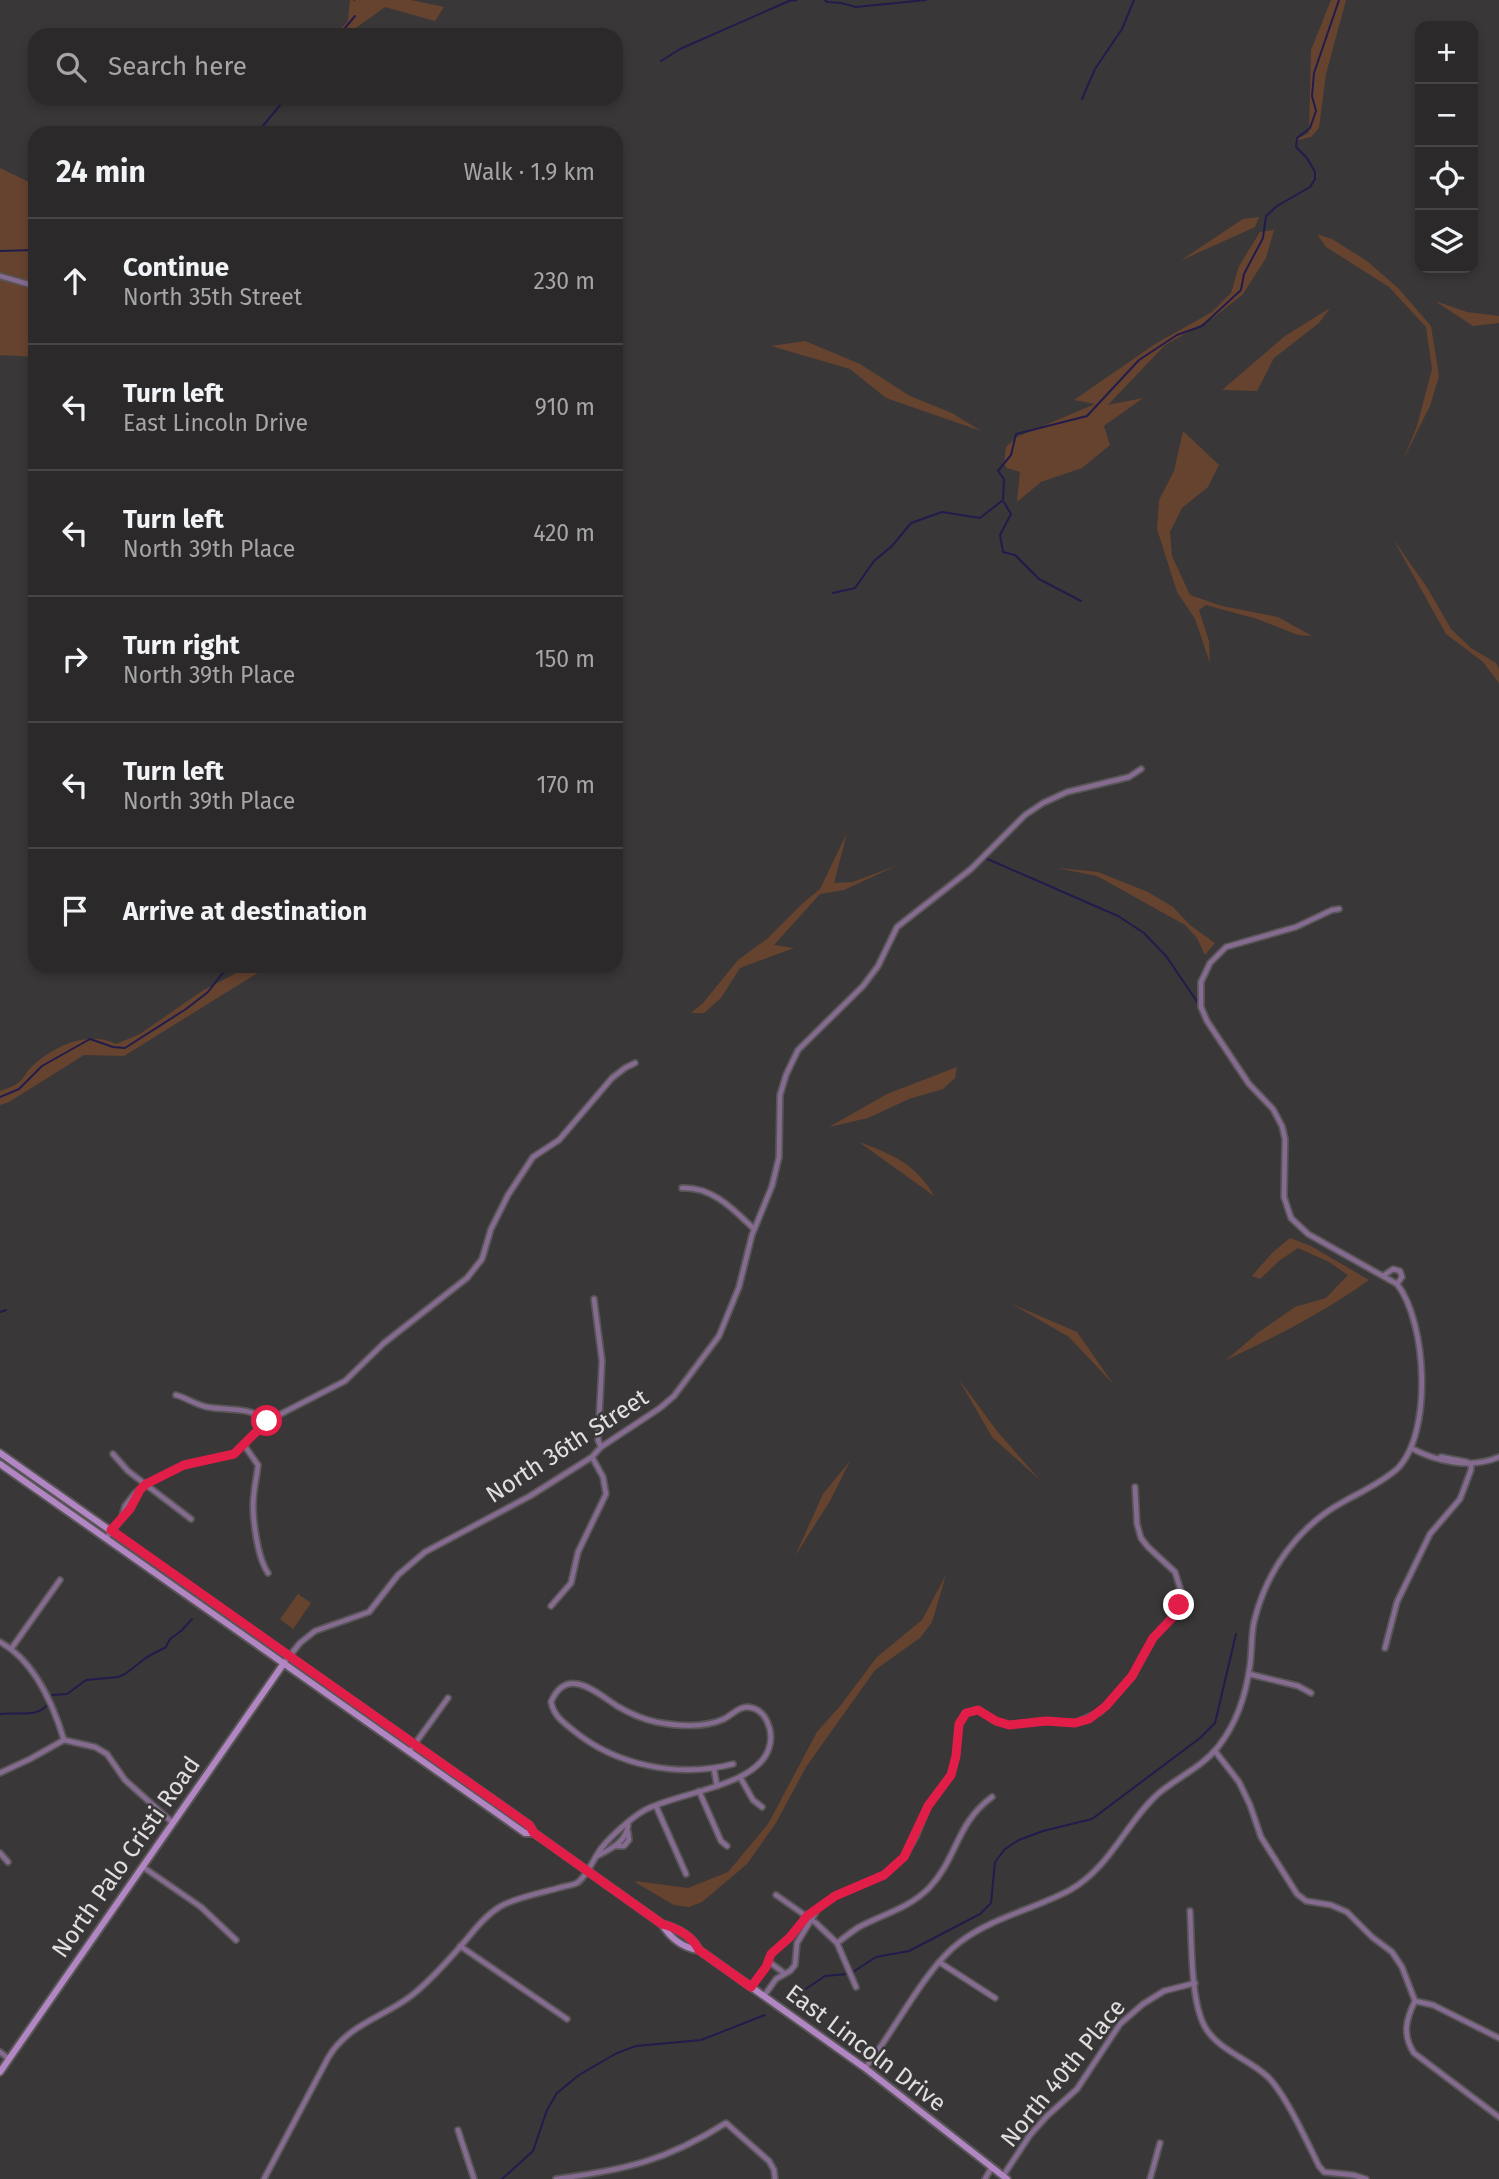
<!DOCTYPE html>
<meta charset="utf-8">
<style>
:root{--surface:#2c292a;--page:#343132;--text:#f1f3f6;--muted:#a6a6a8;--line:#484547}
body{margin:0;font-family:"Fira Sans",sans-serif;background:var(--page);color:var(--text)}
.controls{position:absolute;right:21px;top:21px;display:grid;overflow:hidden;border-radius:14px;box-shadow:0 4px 10px #0003}
.controls button{width:63px;height:63px;display:grid;place-items:center;padding:0;border:0;border-bottom:2px solid var(--line);background:var(--surface);color:var(--text);font:35px sans-serif}
.stop{position:absolute;width:21px;height:21px;margin:-16px;border:5px solid #e11d48;border-radius:50%;background:#fff}
.stop.end{background:#e11d48;border-color:#fff;box-shadow:0 2px 7px #0008}
.list{margin:0;padding:0;list-style:none}
h2{display:flex;justify-content:space-between;align-items:center;height:91px;margin:0;padding:0 28px;font-size:30px}
h2 small{font-size:23px;font-weight:400;color:var(--muted)}
.list li{display:grid;grid-template-columns:46px 1fr auto;gap:21px;align-items:center;box-sizing:border-box;height:126px;padding:0 28px;border-top:2px solid var(--line)}
.list b{display:block;font-size:26px;white-space:nowrap}
.list p{margin:0;font-size:23px;white-space:nowrap;color:var(--muted)}
.list em{font-size:23px;font-style:normal;color:var(--muted)}
.icon{flex:none;width:38px;height:38px;fill:none;stroke:currentColor;stroke-width:2;stroke-linecap:round;stroke-linejoin:round}
.map{position:relative;flex:none;width:1499px;height:2179px;overflow:hidden}
.search{position:absolute;background:var(--surface);box-shadow:0 4px 10px #0003;left:28px;top:28px;width:595px;height:77px;display:flex;align-items:center;gap:18px;box-sizing:border-box;padding:0 24px;border-radius:21px;color:var(--muted);font-size:26px}
.panel{position:absolute;background:var(--surface);box-shadow:0 4px 10px #0003;left:28px;top:126px;width:595px;height:847px;border-radius:21px}
.map>svg:first-child{display:block}
</style>
<div class="map">
<svg width="1499" height="2179" viewBox="0 0 1499 2179">
<rect width="100%" height="100%" fill="#3a3738"/>
<g fill="#66432f">
<path d="M350,0H353L354,2L356,0H411L444,7L435,21L385,7L353,30L351,35H335L348,21Z"/>
<path d="M1331,0H1346L1326,74L1319,128L1311,137L1293,141L1309,133L1311,50Z"/>
<path d="M0,168L35,185V357L0,355Z"/>
<path d="M1259,217L1255,227L1180,261L1243,219Z"/>
<path d="M1274,230L1266,258L1243,294L1213,318L1165,345L1108,405L1143,398L1104,426L1110,445L1082,468L1041,482L1017,502L1020,472L1007,468L1004,464L1006,447L1017,437L1095,404L1074,400L1155,344L1212,312L1231,293L1239,266L1260,232Z"/>
<path d="M1317,234L1332,239L1367,261L1398,288L1431,326L1439,376L1430,406L1403,460L1417,426L1432,369L1426,327L1389,287L1326,247Z"/>
<path d="M1435,301L1467,312L1499,316V323L1473,326Z"/>
<path d="M1330,308L1319,323L1274,358L1257,391L1222,390L1285,336Z"/>
<path d="M805,341L860,364L910,396L952,413L981,431L886,398L850,369L771,346Z"/>
<path d="M1183,431L1219,465L1208,487L1182,508L1170,532L1172,556L1190,595L1222,606L1278,617L1312,636L1298,635L1257,619L1206,605L1199,610L1209,641L1210,663L1195,619L1177,592L1157,529L1159,500L1174,471Z"/>
<path d="M1393,539L1428,589L1451,629L1471,648L1496,663L1499,669V683L1483,662L1446,634Z"/>
<path d="M847,833L834,883L853,882L898,865L844,890L820,894L774,945L794,948L740,968L721,998L704,1013H691L703,1003L738,960L768,938L803,903L820,889Z"/>
<path d="M1057,868L1098,872L1148,892L1173,907L1190,925L1215,943L1205,955L1197,938L1185,925L1097,876Z"/>
<path d="M250,966H275L256,974L124,1056L84,1055L9,1102L0,1105V1091C29,1082 19,1076 38,1061C59,1044 90,1031 116,1044L140,1034L202,991Z"/>
<path d="M957,1067L955,1078L943,1089L909,1099L868,1118L829,1127L887,1094Z"/>
<path d="M859,1142C892,1154 916,1164 934,1196Z"/>
<path d="M1290,1238L1311,1246L1369,1280C1324,1312 1276,1337 1226,1360L1259,1332L1295,1307L1326,1298L1348,1275L1329,1262L1298,1248L1279,1261L1260,1279L1252,1276L1272,1253Z"/>
<path d="M1012,1304L1077,1332L1114,1385L1069,1337Z"/>
<path d="M958,1378L997,1431L1040,1480L992,1437Z"/>
<path d="M850,1461L830,1501L795,1556L823,1494Z"/>
<path d="M946,1575L932,1622L920,1638L875,1670L806,1767L776,1823L747,1864L702,1902L689,1907L674,1905L638,1884L635,1881L688,1888L728,1872L768,1824L817,1732L841,1705L877,1657L922,1620Z"/>
<path d="M298,1594L311,1603L293,1629L280,1619Z"/>
</g>
<g fill="none" stroke-linecap="round" stroke-linejoin="round">
<g stroke="#221c4c" stroke-width="2">
<path d="M825,0L827,2L841,3L856,7L926,0"/>
<path d="M789,1L797,0"/>
<path d="M339,35L355,16"/>
<path d="M661,61L680,49L789,1"/>
<path d="M1082,99L1095,69L1122,29L1134,0"/>
<path d="M257,133L286,98"/>
<path d="M0,251L35,250"/>
<path d="M1004,502L1011,514L1000,535L1003,552L1015,555L1039,579L1081,601"/>
<path d="M833,593L855,588L874,561L892,546L911,523L942,512L980,518L1003,500L1004,479L998,471L1011,455L1016,434L1087,416L1139,360L1177,335L1202,326L1241,290L1244,274L1263,238L1266,216L1277,206L1310,187L1315,179V172L1307,158L1296,147L1297,138L1310,128L1316,111L1312,96L1314,73L1339,0"/>
<path d="M983,857L1118,916L1144,933L1166,956L1198,1003"/>
<path d="M0,1097L19,1089L42,1066L90,1039L113,1047L125,1048L186,1009L208,992L221,975L233,967L257,966"/>
<path d="M0,1312L6,1310"/>
<path d="M51,1698L52,1695L67,1694L86,1680L118,1677L125,1674L147,1657L166,1647L170,1639L181,1631L192,1619"/>
<path d="M0,1714C16,1712 41,1718 48,1703"/>
<path d="M853,1972L876,1957L909,1951L980,1914L991,1903L995,1862L1005,1849L1019,1840L1043,1831L1092,1819L1200,1738L1215,1723L1236,1634"/>
<path d="M791,1999L825,1976L848,1974"/>
<path d="M502,2179L533,2151L547,2110L557,2093L579,2075L617,2053L636,2046L701,2040L765,2015"/>
</g>
<g stroke="#585556" stroke-width="8">
<g id="street">
<path d="M0,276L35,286"/>
<path d="M682,1188C712,1186 734,1210 754,1229"/>
<path d="M1383,1276L1393,1269L1400,1271L1402,1277L1397,1284"/>
<path d="M594,1299L602,1361L598,1440L601,1447"/>
<path d="M176,1395C187,1398 196,1405 207,1407C229,1411 249,1406 267,1421"/>
<path d="M244,1445L258,1465C257,1475 255,1483 254,1493C251,1513 257,1557 268,1573"/>
<path d="M1411,1448C1437,1462 1471,1469 1499,1457"/>
<path d="M113,1454L128,1471L191,1519"/>
<path d="M1441,1457L1467,1462"/>
<path d="M122,1516L125,1506L135,1493L146,1484L184,1465L234,1454L267,1421L345,1381L384,1343L467,1278L482,1259L491,1229L508,1195L533,1157L559,1140L612,1078L625,1068L635,1063"/>
<path d="M106,1538L130,1509L140,1491"/>
<path d="M551,1606L571,1583L578,1552L606,1494L603,1477L592,1457"/>
<path d="M0,1642C35,1661 53,1704 64,1740L95,1747L107,1754L125,1780L173,1823"/>
<path d="M1385,1648L1397,1602L1430,1534L1460,1499L1471,1470V1464"/>
<path d="M11,1649L60,1580"/>
<path d="M284,1663L300,1643L315,1631L369,1612L398,1575L425,1552L530,1496L592,1457L601,1447L660,1408L674,1396L719,1336L739,1287L752,1235L772,1186L779,1157L780,1095L786,1075L798,1050L863,986L878,966L897,927L971,869L1025,815L1043,803L1067,792L1129,777L1141,769"/>
<path d="M1249,1674L1298,1686L1311,1693"/>
<path d="M1215,1751L1239,1782L1250,1805L1261,1837L1297,1894L1306,1901L1331,1905L1347,1912L1372,1937L1392,1952L1402,1967L1415,2001"/>
<path d="M409,1752L448,1698"/>
<path d="M714,1769L717,1786"/>
<path d="M0,1773L30,1759L64,1740"/>
<path d="M740,1777L753,1800L762,1807"/>
<path d="M699,1791L721,1841L727,1846"/>
<path d="M656,1806L686,1874"/>
<path d="M615,1846H624L629,1840L628,1832"/>
<path d="M0,1853L8,1862"/>
<path d="M597,1856C611,1849 627,1841 628,1825"/>
<path d="M143,1867L201,1907L236,1940"/>
<path d="M776,1895L816,1923L837,1943L856,1987"/>
<path d="M1190,1911C1192,1942 1190,2000 1205,2027C1218,2050 1249,2059 1268,2077C1286,2095 1307,2142 1319,2166L1324,2172L1353,2175L1366,2179"/>
<path d="M837,1943C844,1938 851,1932 859,1927C883,1914 908,1909 929,1888C957,1859 956,1823 992,1797"/>
<path d="M460,1946L567,2019"/>
<path d="M768,1961L784,1973"/>
<path d="M939,1962L995,1998"/>
<path d="M751,1987L766,1967L771,1954L790,1938L807,1916L835,1896L884,1875L904,1857L916,1836L928,1806L951,1775L956,1756L959,1724L966,1713L978,1710L996,1721L1009,1725L1046,1721L1075,1723L1100,1712L1132,1677L1153,1638L1176,1613L1181,1591L1175,1572L1148,1547L1141,1538L1137,1524L1135,1487"/>
<path d="M764,1996L776,1979L790,1971L795,1965L797,1943L816,1912"/>
<path d="M1415,2001C1406,2019 1402,2035 1414,2053L1499,2117"/>
<path d="M1415,2001L1433,2005L1499,2038"/>
<path d="M0,2052L9,2059"/>
<path d="M865,2068C895,2031 924,1969 960,1942C993,1917 1035,1909 1070,1890C1111,1867 1126,1822 1159,1793C1178,1777 1202,1767 1218,1747C1237,1723 1246,1695 1250,1665C1252,1651 1251,1636 1254,1622C1260,1597 1272,1571 1287,1551C1302,1531 1321,1514 1343,1502C1361,1492 1381,1483 1397,1469C1433,1434 1427,1322 1397,1284L1308,1234L1291,1218L1284,1197L1285,1139L1282,1126L1273,1109L1249,1084L1207,1021L1201,1007V982L1210,963L1226,947L1296,927L1332,910L1339,909"/>
<path d="M458,2130L474,2179"/>
<path d="M1003,2176L1030,2135L1047,2116L1077,2089L1120,2024L1143,2004L1164,1991L1195,1983"/>
<path d="M264,2179L328,2058C347,2025 382,2018 411,1996C429,1982 445,1964 460,1947C473,1932 484,1916 501,1906C520,1896 542,1893 562,1887C566,1886 573,1885 577,1883C586,1877 593,1861 598,1853C606,1840 632,1817 645,1810C678,1792 757,1787 769,1748C774,1732 767,1708 747,1707C738,1707 732,1715 724,1719C704,1728 677,1726 656,1722C642,1719 629,1713 617,1706C597,1693 567,1665 551,1702C554,1716 563,1722 574,1731C617,1766 679,1778 733,1764"/>
<path d="M556,2179C624,2170 666,2161 726,2123L769,2161L774,2170L775,2179"/>
<path d="M985,2179L992,2167"/>
<path d="M1150,2179L1160,2143"/>
</g>
</g>
<g stroke="#585556" stroke-width="10">
<g id="secondary">
<path d="M0,1453L529,1825L534,1833L662,1924C677,1928 692,1936 699,1950L865,2068L1007,2179"/>
<path d="M0,1464L525,1833H534"/>
<path d="M662,1924C670,1938 683,1948 699,1950"/>
<path d="M0,2072L284,1663"/>
</g>
</g>
<use href="#street" stroke="#866b91" stroke-width="4.5"/>
<use href="#secondary" stroke="#b186c3" stroke-width="6"/>
</g>
<g fill="none" stroke-linecap="round" stroke-linejoin="round">
<path stroke="#e11d48" stroke-width="9" d="M267,1421L234,1454L184,1465L146,1484L140,1490L130,1509L111,1530L529,1825L534,1833L662,1924C677,1928 692,1936 699,1950L751,1987L766,1967L771,1954L790,1937L807,1916L835,1896L884,1875L904,1857L928,1806L951,1775L956,1756L959,1724L966,1713L978,1710L996,1721L1009,1725L1046,1721L1075,1723L1089,1719L1106,1706L1132,1676L1153,1638L1173,1617L1179,1605"/>
</g>
<g text-anchor="middle" dominant-baseline="central" stroke-width="5" stroke-linejoin="round" paint-order="stroke">
<g font-size="24" fill="#e1dfe0" stroke="#3a3738">
<text transform="translate(567 1446) rotate(-33)">North 36th Street</text>
<text transform="translate(126 1857) rotate(-55)">North Palo Cristi Road</text>
<text transform="translate(866 2048) rotate(37)">East Lincoln Drive</text>
<text transform="translate(1063 2073) rotate(-51)">North 40th Place</text>
</g>
</g>
</svg>
<div class="controls">
<button>+</button>
<button>−</button>
<button><svg class="icon" aria-label="locate" viewBox="0 0 24 24"><circle cx="12" cy="12" r="6"/><path d="M12 2v4M12 18v4M2 12h4M18 12h4"/></svg></button>
<button><svg class="icon" aria-label="layers" viewBox="0 0 24 24"><path d="M12 4l9 5-9 5-9-5zM3 14l9 5 9-5"/></svg></button>
</div>
<div class="stop" style="left:267px;top:1421px"></div>
<div class="stop end" style="left:1179px;top:1605px"></div>
<div class="search"><svg class="icon" aria-label="search" viewBox="0 0 24 24"><circle cx="10" cy="10" r="6"/><path d="M15 15l6 6"/></svg>Search here</div>
<section class="panel">
<h2>24 min<small>Walk · 1.9 km</small></h2>
<ul class="list">
<li><svg class="icon" aria-label="ahead" viewBox="0 0 24 24"><path d="M12 20V5M6 11l6-6 6 6"/></svg><div><b>Continue</b><p>North 35th Street</p></div><em>230 m</em></li>
<li><svg class="icon" aria-label="left" viewBox="0 0 24 24"><path d="M17 20v-9H6M10 6l-5 5 5 5"/></svg><div><b>Turn left</b><p>East Lincoln Drive</p></div><em>910 m</em></li>
<li><svg class="icon" aria-label="left" viewBox="0 0 24 24"><path d="M17 20v-9H6M10 6l-5 5 5 5"/></svg><div><b>Turn left</b><p>North 39th Place</p></div><em>420 m</em></li>
<li><svg class="icon" aria-label="right" viewBox="0 0 24 24"><path d="M7 20v-9h11M14 6l5 5-5 5"/></svg><div><b>Turn right</b><p>North 39th Place</p></div><em>150 m</em></li>
<li><svg class="icon" aria-label="left" viewBox="0 0 24 24"><path d="M17 20v-9H6M10 6l-5 5 5 5"/></svg><div><b>Turn left</b><p>North 39th Place</p></div><em>170 m</em></li>
<li><svg class="icon" aria-label="arrive" viewBox="0 0 24 24"><path d="M6 21V4h12l-3 4 3 4H6"/></svg><div><b>Arrive at destination</b></div></li>
</ul>
</section>
</div>
